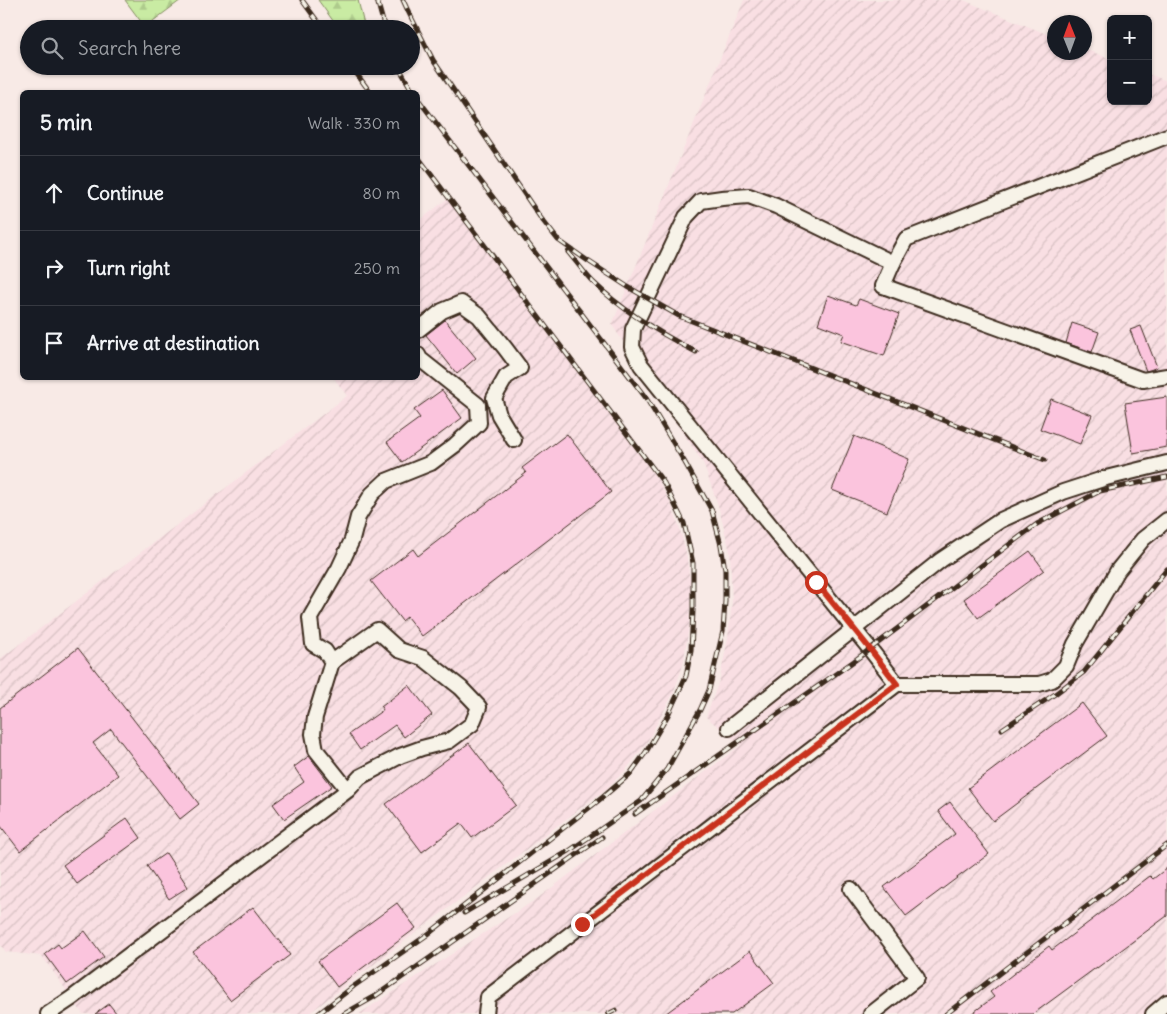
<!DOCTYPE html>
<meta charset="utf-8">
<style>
:root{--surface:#171b24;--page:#20242c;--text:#f1f3f6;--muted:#9ea1a6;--line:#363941}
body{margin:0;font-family:Delius,sans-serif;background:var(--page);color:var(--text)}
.controls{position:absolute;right:15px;top:15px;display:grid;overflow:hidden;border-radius:8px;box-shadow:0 1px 4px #0004}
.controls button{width:45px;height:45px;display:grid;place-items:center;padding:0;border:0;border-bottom:1px solid var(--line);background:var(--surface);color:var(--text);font:25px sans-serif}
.compass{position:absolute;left:1047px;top:15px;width:45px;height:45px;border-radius:50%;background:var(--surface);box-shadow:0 1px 4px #0004;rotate:359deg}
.stop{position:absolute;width:15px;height:15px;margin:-11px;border:4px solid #c8321e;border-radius:50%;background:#fff}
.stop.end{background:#c8321e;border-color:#fff;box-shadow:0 1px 5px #0008}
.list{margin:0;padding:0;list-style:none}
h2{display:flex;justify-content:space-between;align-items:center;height:65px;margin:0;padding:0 20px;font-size:21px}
h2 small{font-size:16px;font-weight:400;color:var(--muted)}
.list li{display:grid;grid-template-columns:32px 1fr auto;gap:15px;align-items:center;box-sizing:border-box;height:75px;padding:0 20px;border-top:1px solid var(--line)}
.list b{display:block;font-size:19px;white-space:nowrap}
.list em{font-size:16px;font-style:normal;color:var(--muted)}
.icon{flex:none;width:28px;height:28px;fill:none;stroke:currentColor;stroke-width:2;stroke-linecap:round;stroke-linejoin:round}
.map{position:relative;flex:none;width:1167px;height:1014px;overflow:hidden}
.search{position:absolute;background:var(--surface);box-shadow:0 1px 4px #0004;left:20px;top:20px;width:400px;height:55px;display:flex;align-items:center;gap:12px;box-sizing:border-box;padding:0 18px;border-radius:28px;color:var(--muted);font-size:19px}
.panel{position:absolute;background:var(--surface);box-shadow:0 1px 4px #0004;left:20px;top:90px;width:400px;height:290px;border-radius:8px}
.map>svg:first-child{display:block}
</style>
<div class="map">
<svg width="1167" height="1014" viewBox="0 0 1167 1014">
<defs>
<pattern id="industrial-furrows" width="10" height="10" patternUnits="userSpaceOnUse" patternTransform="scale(1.25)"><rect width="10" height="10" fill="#f9dfe3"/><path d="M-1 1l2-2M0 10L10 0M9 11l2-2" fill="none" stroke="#d6c0c2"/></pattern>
<pattern id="forest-firs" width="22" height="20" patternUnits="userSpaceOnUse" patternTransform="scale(1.25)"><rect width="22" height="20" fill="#c9eba3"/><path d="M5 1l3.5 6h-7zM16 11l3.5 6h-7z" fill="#aeca8c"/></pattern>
</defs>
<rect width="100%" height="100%" fill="#f8eae6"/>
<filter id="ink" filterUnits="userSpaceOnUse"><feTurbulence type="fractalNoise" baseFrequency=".02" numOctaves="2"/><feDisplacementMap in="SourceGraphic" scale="10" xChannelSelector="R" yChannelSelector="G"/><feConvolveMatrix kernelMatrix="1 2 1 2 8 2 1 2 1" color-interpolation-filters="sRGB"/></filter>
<g filter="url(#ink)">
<g fill="url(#industrial-furrows)">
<path d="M744,0H963L1054,37V52H1084L1085,49L1111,59V101H1148V74L1167,81V1014H359L538,898L741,745L706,717L720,678L728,638L732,601L730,552L718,505L703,463L612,325Z"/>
<path d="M447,199L642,458L658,480L671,504L679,526L686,552L691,587L689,627L683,665L673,694L646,744L625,771L606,789L308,1014H83L42,956L6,952L0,944V659L347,396L334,378H418V222Z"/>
</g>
<g fill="url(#forest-firs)" stroke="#828a60">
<path d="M125,0H181L145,27Z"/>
<path d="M318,0H358L365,29H339Z"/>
</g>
<g fill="#fbc4dd" stroke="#3b2a1e">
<path d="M828,295L856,305L859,299L899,314L884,356L841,341L844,334L818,324Z"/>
<path d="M445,320L476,358L457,374L426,335Z"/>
<path d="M1072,323L1099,332L1092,352L1066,343Z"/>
<path d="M1141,326L1157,367L1150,370L1146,371L1130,330Z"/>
<path d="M442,390L462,418L402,462L387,442L420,418L414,410Z"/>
<path d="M1167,397V447L1133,453L1125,403Z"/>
<path d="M1051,399L1092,415L1080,444L1040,429Z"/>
<path d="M567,434L611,492L422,636L407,617L402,621L371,581L413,549L418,556L526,473L522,468Z"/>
<path d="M854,436L909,459L887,512L832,490Z"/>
<path d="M1030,551L1044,570L978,618L964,599Z"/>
<path d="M78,648L199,804L180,819L111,729L93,743L118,775L20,851L0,825V708Z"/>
<path d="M409,685L432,715L404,737L395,725L360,750L349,734L383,710L381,707Z"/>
<path d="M1082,703L1107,736L993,821L968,788Z"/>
<path d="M469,743L516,805L472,838L461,823L422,852L386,804Z"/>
<path d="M309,756L332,786L284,819L273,804L304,782L294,767Z"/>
<path d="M950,802L989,854L906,916L884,887L955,834L938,811Z"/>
<path d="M127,818L141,838L77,884L63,865Z"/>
<path d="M166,853L188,887L169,899L147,866Z"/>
<path d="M1167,868V916L1097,968V967L1033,1014H971L994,997L990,992L1049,946L1052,950L1150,876L1153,879Z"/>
<path d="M397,903L416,928L337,987L318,961Z"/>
<path d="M253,907L290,955L230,1000L193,952Z"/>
<path d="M85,931L104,957L67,984L45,954L58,944L61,948Z"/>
<path d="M750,951L774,983L732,1014H665Z"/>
<path d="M109,1004L117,1014H95Z"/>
</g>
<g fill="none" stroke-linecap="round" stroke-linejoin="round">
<g stroke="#3b2a1e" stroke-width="18">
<g id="minor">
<path d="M893,263L906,239L1167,136"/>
<path d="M418,330L442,311L461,303L479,316L505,348L520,368L506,377L494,398L499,415L514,440"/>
<path d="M1167,376L1143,380L883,286L893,263L776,206L749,196L722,198L701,201L686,217L633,329L632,347L641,365L870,649L897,684H1039L1052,680L1066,666L1075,644L1118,570L1143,539L1167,520"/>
<path d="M332,662L325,651L313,644L310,618L339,568L352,540L358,517L372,494L386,481L431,463L455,445L479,423L478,405L420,359L418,355"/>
<path d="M729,728L941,560L1001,520L1063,492L1106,478L1167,463"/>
<path d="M851,889L917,978L871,1014"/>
<path d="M48,1014L72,998L348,790L316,750L313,734L315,717L332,662L377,630L399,650L423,658L461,688L479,707L472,724L449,741L422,748L400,756L360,777L348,790"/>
<path d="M486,1014L488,997L897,684"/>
<path d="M1153,1014L1167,1002"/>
</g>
</g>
<use href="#minor" stroke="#f7f3e8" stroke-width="14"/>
<g stroke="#3b2a1e" stroke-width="5">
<g id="rail">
<path d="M302,0L323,29"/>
<path d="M377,0L385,29"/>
<path d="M403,0L408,11L433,60L540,217L558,240L588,261L628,287L679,316L1045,460"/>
<path d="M351,66L370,92"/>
<path d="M398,66L413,92"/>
<path d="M418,99L646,398L684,461L712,511L721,545L725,570V601L723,631L709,690L700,710L667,769L641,801L569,851L464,913"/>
<path d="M568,252C576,261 584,273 593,282C623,311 659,333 696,352"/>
<path d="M1002,729L1055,694L1084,672L1167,569"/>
<path d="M635,814L854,661L1037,524L1100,491L1167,477"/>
<path d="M318,1014L354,986L427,935L603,797L630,774L646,752L668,715L686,676L691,650L693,611V563L684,523L664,483L418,157"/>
<path d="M344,1014L374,997L602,837"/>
<path d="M608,1014L616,1010"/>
<path d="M946,1014L1167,845"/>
</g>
</g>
<use href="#rail" stroke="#f7f3e8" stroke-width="3" stroke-dasharray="9" stroke-linecap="butt"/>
</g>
</g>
<g fill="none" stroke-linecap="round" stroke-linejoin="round" filter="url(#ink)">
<path stroke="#c8321e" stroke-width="6" d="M582,924L897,684L870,649L816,582"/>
</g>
</svg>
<div class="controls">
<button>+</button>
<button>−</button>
</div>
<svg class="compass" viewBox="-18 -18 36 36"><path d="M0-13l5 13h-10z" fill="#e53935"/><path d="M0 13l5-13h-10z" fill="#9ea1a6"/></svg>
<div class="stop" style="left:816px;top:582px"></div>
<div class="stop end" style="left:582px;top:924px"></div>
<div class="search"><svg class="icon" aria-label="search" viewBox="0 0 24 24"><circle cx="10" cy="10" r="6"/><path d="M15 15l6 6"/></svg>Search here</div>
<section class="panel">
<h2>5 min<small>Walk · 330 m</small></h2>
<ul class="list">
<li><svg class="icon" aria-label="ahead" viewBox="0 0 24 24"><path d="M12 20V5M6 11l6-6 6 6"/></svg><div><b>Continue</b></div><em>80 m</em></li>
<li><svg class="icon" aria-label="right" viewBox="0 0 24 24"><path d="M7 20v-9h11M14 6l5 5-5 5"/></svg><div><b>Turn right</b></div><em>250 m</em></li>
<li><svg class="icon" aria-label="arrive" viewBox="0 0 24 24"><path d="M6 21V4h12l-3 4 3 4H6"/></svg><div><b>Arrive at destination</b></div></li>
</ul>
</section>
</div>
